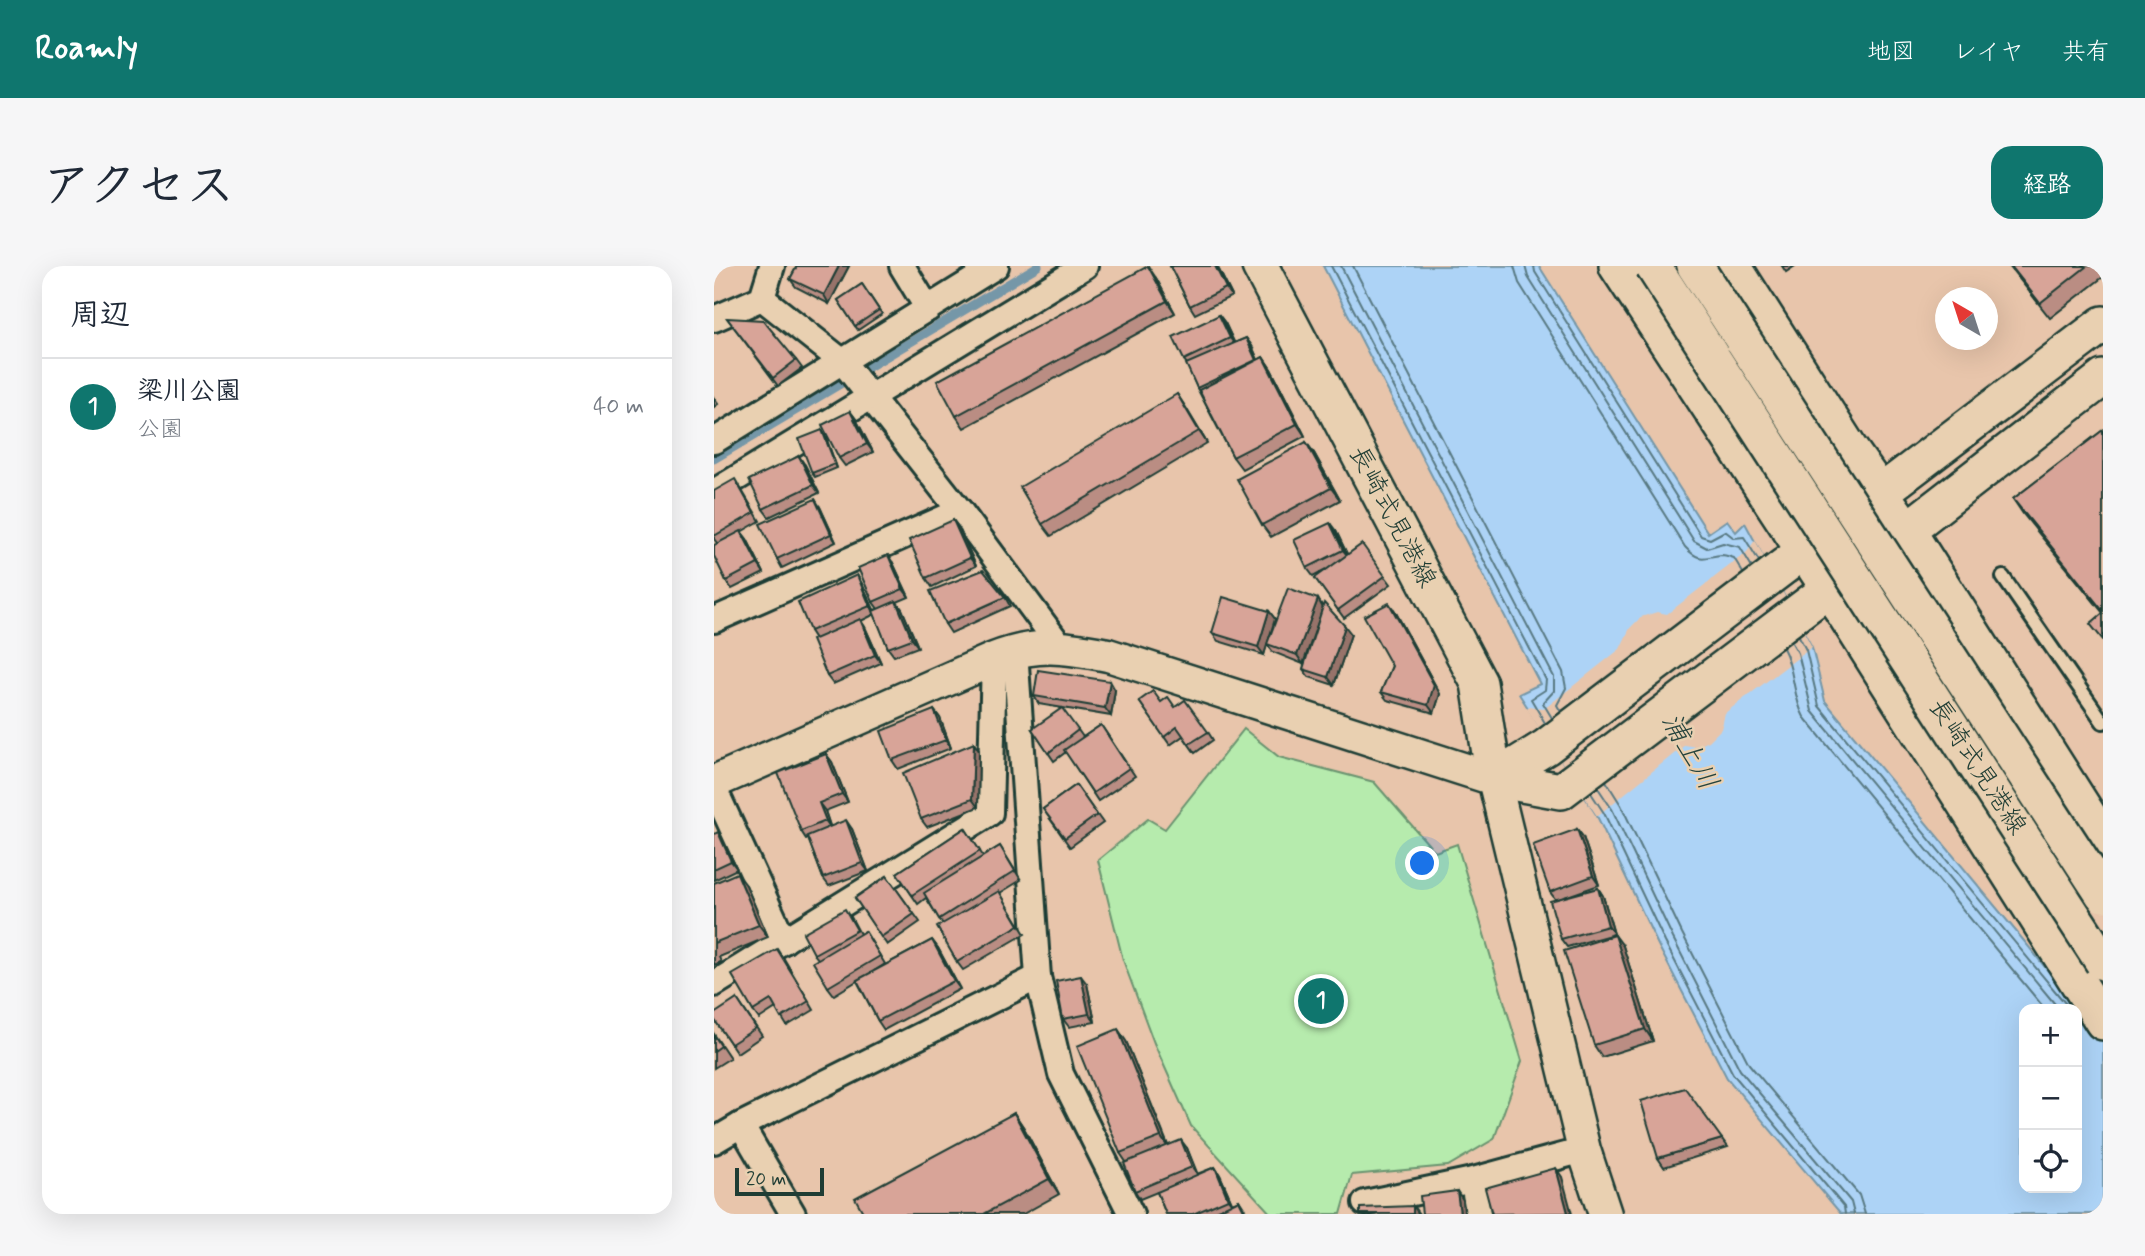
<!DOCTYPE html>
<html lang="ja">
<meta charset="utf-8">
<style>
:root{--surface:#fff;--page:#f6f6f7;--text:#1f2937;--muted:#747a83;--line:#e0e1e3;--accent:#0f766e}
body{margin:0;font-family:Mynerve,"Klee One",sans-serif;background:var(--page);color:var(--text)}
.controls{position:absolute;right:21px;bottom:21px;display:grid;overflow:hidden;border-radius:14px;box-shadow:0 7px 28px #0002}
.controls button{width:63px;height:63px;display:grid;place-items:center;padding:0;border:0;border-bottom:2px solid var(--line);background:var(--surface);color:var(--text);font:35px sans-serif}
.compass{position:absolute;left:1221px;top:21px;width:63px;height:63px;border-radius:50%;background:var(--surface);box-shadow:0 7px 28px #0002;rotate:321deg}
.scale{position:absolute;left:21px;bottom:18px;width:89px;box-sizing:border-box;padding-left:7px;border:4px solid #1f3d34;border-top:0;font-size:19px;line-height:24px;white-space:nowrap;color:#1f3d34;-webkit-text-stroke:5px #e9d0b1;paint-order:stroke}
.you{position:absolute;left:709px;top:598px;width:24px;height:24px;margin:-18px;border:5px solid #fff;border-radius:50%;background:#1a73e8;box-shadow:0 0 0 10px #1a73e833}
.badge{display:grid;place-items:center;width:46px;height:46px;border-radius:50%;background:var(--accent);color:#fff;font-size:23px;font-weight:700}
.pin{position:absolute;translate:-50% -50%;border:4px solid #fff;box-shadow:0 2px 7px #0006}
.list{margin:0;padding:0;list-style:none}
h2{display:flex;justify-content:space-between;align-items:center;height:91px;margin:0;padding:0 28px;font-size:30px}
h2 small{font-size:23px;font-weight:400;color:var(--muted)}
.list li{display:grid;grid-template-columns:46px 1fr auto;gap:21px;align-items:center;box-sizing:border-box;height:98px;padding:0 28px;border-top:2px solid var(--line)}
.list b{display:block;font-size:26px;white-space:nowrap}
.list p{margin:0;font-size:23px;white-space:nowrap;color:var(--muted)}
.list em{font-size:23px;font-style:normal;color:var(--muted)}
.icon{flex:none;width:38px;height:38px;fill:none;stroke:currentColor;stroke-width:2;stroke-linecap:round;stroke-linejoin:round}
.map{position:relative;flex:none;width:1389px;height:948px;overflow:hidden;border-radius:21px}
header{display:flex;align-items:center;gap:42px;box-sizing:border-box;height:98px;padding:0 35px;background:var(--accent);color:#fff}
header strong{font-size:33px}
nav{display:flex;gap:38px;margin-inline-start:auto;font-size:24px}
.intro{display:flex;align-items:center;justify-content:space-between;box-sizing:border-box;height:168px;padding:0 42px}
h1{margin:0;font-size:49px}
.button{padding:18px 32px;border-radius:21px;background:var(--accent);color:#fff;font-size:24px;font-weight:700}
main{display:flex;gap:42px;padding:0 42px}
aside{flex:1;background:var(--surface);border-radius:21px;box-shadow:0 7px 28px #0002}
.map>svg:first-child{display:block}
</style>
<header>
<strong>Roamly</strong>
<nav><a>地図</a><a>レイヤ</a><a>共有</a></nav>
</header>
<div class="intro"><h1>アクセス</h1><a class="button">経路</a></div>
<main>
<aside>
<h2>周辺<small></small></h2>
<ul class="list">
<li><span class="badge">1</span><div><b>梁川公園</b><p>公園</p></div><em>40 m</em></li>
</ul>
</aside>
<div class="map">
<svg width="1389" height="948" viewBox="0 0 1389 948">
<rect width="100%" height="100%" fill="#e8c5ab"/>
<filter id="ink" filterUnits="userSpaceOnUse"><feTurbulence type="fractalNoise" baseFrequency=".0143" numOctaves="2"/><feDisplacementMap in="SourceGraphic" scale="14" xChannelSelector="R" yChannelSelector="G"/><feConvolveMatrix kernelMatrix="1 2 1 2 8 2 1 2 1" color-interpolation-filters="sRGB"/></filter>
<g filter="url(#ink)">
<path fill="#b6ebad" stroke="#6a9470" stroke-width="2" d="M530,463L565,491L660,516L721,586L743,578L808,795L780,873L734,900L638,909L627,948H557L477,860L440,777L409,694L384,594L434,553L451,563Z"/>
<path fill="#add3f6" stroke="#7497a8" stroke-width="2" fill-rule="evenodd" d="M609,0H825L994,267L1013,254L1022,266L1031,257L1098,381L1111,435L1315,681L1389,774V948H1127L1013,812L944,679L883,550L805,428L826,418ZM1310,743H1363V922H1310Z"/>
<path fill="#e8c5ab" d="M1041,274L1098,381L1011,447L1007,463L995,475L982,481L971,479L883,550L813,443L816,440L830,443L906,383L916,362L927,351L943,346L953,348L1033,286Z"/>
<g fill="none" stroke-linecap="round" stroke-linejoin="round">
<g stroke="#587982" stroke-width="2">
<path d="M617,0L832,414L831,424L817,433L831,457"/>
<path d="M627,0L840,411V425L829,437L838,452"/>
<path d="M639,0L849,406L852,422L843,439L847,446"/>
<path d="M800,0L805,17L971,281C987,298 991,290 1008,289C1012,289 1016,291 1020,292L1029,307"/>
<path d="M811,0L814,11L980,275L993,282L1009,277L1026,281L1038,301"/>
<path d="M820,0L821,6L987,270L996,273L1011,265L1020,272L1030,271L1045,295"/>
<path d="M1085,370L1092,384L1105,440L1356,743"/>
<path d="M1077,375L1084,387L1098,445L1345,743"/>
<path d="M1069,382C1081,403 1078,430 1090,451L1331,743"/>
<path d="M892,515L907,539L968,667L1035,798L1145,929L1151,948"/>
<path d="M884,522L898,543L959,672L1026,804L1137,936L1140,948"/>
<path d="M877,527L890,547L951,676L1019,808L1130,941L1131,948"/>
</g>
<path stroke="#7497a8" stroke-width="9" d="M0,193L324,0"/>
<g stroke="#1f3d34" stroke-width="18">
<path id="service" d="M1289,311L1389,456"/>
</g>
<g stroke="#1f3d34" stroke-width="30">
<g id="minor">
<path d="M188,0L214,43"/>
<path d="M48,32L129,96L246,245L346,380"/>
<path d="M0,53L48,32L58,0"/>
<path d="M0,175L282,0"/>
<path d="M0,226L371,0"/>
<path d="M0,354L246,245"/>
<path d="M301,385L324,711L347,808L417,948"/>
<path d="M0,522L70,675"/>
<path d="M0,718L276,547L280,393"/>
<path d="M27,859L79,948"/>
<path d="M0,875L27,859L324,711"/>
<path d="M651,937L759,914"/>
<path d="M764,948L759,914L870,884"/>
</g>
</g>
<g stroke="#1f3d34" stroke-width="37">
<path id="tertiary" d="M0,516L280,393C324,376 350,381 394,389L780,513L870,884L891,948"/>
</g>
<g stroke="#1f3d34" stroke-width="40">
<g id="secondary">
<path d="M546,0L765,417L780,513"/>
<path d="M903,0L1115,323L1389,756"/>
<path d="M1019,0L1135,182L1193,264L1389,573"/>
<path d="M780,513L832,481L1389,58"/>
<path d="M780,513L847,525L1193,264L1389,112"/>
</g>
</g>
<use href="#service" stroke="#e9d0b1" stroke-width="12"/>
<use href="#minor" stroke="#e9d0b1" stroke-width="24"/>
<use href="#tertiary" stroke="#e9d0b1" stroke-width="32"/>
<use href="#secondary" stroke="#e9d0b1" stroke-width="35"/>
<g stroke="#1f3d34" stroke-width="40" stroke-linecap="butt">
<g id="secondary-bridge">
<path d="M939,0L1389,696"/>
<path d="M981,0L1389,628"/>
</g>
</g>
<use href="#secondary-bridge" stroke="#e9d0b1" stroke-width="35"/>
</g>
<g fill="#ba8d83" stroke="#1f3d34" stroke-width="2">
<path d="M83,0H135L115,38L82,21L76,13Z"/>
<path d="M456,0H503L518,30L481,48L476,40Z"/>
<path d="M1068,0H1081L1072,6Z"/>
<path d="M1295,0H1389V11L1336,52Z"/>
<path d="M442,12L461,47L250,162L242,150Z"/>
<path d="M148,18L168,48L144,64L124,34Z"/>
<path d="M505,49L511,57L520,77L532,72L538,80L544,94L549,91L557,103L591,170L528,203L519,191L483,122L473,98L470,94Z"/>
<path d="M13,52L82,94L88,102L64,120Z"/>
<path d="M463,128L493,177L337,270L328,258Z"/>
<path d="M0,132L4,138L0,141Z"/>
<path d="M136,145L142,153L159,186L131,200L125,192Z"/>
<path d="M108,164L111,169L123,202L101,211L98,207Z"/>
<path d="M1389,164V347L1309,248L1299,233Z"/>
<path d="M592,176L600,187L626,234L557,271L548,259Z"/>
<path d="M91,199L105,227L55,251L49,243Z"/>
<path d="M26,221L46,255L27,266L33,273L50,307L18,323L12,315L3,277L0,273V225Z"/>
<path d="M106,241L122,276L68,302L63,293Z"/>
<path d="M239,254L245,262L262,300L218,321L212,312Z"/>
<path d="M622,265L633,288L671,310L677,318L630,352L601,312L612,303L599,310L593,302Z"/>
<path d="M179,297L195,331L183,336L188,343L204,381L180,390L174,382L161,348L147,355L151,361L167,397L119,418L113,410L101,373L96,365L143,309L148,318L160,344L164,343L159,336Z"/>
<path d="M291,331L296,340L237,367L231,358Z"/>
<path d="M604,333L609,341L637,368L620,419L595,411L589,403L603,360L589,398L559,386L553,378L550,389L504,375L498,367L555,345L561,353L554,375Z"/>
<path d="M681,345L726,428L720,447L673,434L667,426L678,400Z"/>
<path d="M401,424L397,450L325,438L320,430Z"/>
<path d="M425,435L447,436L461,441L494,466L499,474L481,487L469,470L456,479Z"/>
<path d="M220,444L226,452L237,482L184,503L178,494Z"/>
<path d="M387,459L421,510L384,535L352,486L340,495L318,463L364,464L369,471Z"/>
<path d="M265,485L264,541L213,561L207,553Z"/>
<path d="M112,488L118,496L134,536L111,545L116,560L138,563L154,605L115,620L109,612L94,572L92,573L87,565Z"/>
<path d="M362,519L389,557L356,581L329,543Z"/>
<path d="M251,562L269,590L286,580L307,614L286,627L311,668L249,704L243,696L228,657L212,632L204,638L183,607Z"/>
<path d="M863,563L869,571L885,619L842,634L836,626Z"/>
<path d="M0,568L9,575L23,603L0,614Z"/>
<path d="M173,610L206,656L173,679L141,632Z"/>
<path d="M0,617L32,619L54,671L5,691L7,696L0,699Z"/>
<path d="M884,622L889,630L900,668L853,681L847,673Z"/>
<path d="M137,651L146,668L151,665L171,698L160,705L218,674L224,682L246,723L170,764L164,755L143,715L120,729L114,721L104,693L100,688Z"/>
<path d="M909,680L939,775L888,791L880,779Z"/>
<path d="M69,691L100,744L73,760L62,742L45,753L39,745Z"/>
<path d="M373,718L381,756L355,761L349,753Z"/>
<path d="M23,733L48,770L23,787L0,753Z"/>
<path d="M0,768L16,792L0,802Z"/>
<path d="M412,775L454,879L473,882L483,908L501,901L506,909L518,937L525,934L534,948H452L443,926L426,933L421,925L412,896L406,887Z"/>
<path d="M300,847L310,862L345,928L309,948H150Z"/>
<path d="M1008,873L1014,881L950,901L944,892Z"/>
</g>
<g fill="#97736a" stroke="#1f3d34" stroke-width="2">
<path d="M125,0H135L115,38L110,29Z"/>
<path d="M434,0L442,12L461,47L453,35Z"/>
<path d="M501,0H503L518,30L512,22Z"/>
<path d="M505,49L511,57L522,80L516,72Z"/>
<path d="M532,72L538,80L548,104L543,95Z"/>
<path d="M549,91L557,103L591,170L583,158Z"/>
<path d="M463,128L471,140L493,177L485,165Z"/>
<path d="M136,145L142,153L159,186L153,178Z"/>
<path d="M108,164L111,169L123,202L121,198Z"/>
<path d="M592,176L600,187L626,234L617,222Z"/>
<path d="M85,190L91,199L105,227L99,219Z"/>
<path d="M101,233L106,241L122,276L117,268Z"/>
<path d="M239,254L245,262L262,300L256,292Z"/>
<path d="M616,257L622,265L635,292L629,284Z"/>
<path d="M27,265L33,273L50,307L44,298Z"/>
<path d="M174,289L179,297L195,331L189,323Z"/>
<path d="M143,309L148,318L162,348L156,340Z"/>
<path d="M604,333L609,342L589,398L583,389Z"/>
<path d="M182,335L188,343L204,381L198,373Z"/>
<path d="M675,337L681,345L726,428L720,447L714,439Z"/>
<path d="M555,345L561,353L550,389L544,381Z"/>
<path d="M146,353L151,361L167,397L161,389Z"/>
<path d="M631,360L637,368L620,419L614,411Z"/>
<path d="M396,415L401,424L397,450L391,442Z"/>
<path d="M220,444L226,452L237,482L232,474Z"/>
<path d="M260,477L265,485L264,541L258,533Z"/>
<path d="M112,488L118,496L134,536L128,528Z"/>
<path d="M105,537L111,545L117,563L112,555Z"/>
<path d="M132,554L138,563L154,605L148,597Z"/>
<path d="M863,563L869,571L885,619L879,610Z"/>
<path d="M4,566L9,575L23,603L17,595Z"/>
<path d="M23,607L32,619L54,671L45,659Z"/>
<path d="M884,622L889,630L900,668L894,660Z"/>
<path d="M901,669L909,680L939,775L931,763Z"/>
<path d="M218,674L224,682L246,723L240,715Z"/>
<path d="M367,710L373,718L381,756L375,748Z"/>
<path d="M404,763L412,775L455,883L447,871Z"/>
<path d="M300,847L310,862L345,928L335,913Z"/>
<path d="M467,874L473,882L484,909L478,901Z"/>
<path d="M501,901L506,909L520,941L514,933Z"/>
<path d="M842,902L848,911L858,948L854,947Z"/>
<path d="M743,925L749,934L750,948H746Z"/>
<path d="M699,940L705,948H699Z"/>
</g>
<g fill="#d8a498" stroke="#1f3d34" stroke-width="2">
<path d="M83,0H125L110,29L76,13Z"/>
<path d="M434,0L453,35L242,150L223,115Z"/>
<path d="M456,0H501L512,22L476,40Z"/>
<path d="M1297,0H1373L1326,37Z"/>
<path d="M148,18L165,44L141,60L124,34Z"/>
<path d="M505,49L516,72L470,94L459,71Z"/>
<path d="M13,52L49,54L82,94L59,112Z"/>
<path d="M532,72L542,94L483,122L472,98Z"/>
<path d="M549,91L583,158L519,191L485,124Z"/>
<path d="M463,128L485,165L328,258L306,221Z"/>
<path d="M136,145L153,178L125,192L108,159Z"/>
<path d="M108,164L121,198L98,207L85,173Z"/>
<path d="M1389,164V345L1299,233Z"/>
<path d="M592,176L617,222L548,259L523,213Z"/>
<path d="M85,190L99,219L49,243L35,214Z"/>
<path d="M21,213L40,247L0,270V225Z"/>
<path d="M101,233L117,268L63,293L46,258Z"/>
<path d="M239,254L256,292L212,312L195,274Z"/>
<path d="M616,257L629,284L593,302L580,274Z"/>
<path d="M27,265L44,298L12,315L0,290V279Z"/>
<path d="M648,278L671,310L624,344L601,312Z"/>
<path d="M174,289L189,323L159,336L144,302Z"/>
<path d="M269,304L291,331L231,358L216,325Z"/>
<path d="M143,309L156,340L96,365L84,336Z"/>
<path d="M574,322L604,333L583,389L553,378Z"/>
<path d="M509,331L555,345L544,381L498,367Z"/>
<path d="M182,335L198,373L174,382L159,345Z"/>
<path d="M610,337L631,360L614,411L589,403Z"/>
<path d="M675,337L720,419L714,439L667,426L678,400L650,350Z"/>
<path d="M1389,347V374L1376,358Z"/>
<path d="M146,353L161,389L113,410L98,374Z"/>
<path d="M324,404L396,415L391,442L320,430Z"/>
<path d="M439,425L447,436L454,431L461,441L471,434L494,466L475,478L463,461L450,471L425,435Z"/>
<path d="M348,442L364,464L334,487L318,463Z"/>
<path d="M220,444L232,474L178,494L167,465Z"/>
<path d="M387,459L415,502L379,527L350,484Z"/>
<path d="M260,477L258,533L207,553L189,507Z"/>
<path d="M112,488L128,528L105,537L112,555L87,565L64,507Z"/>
<path d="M362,519L383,549L351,572L329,543Z"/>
<path d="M132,554L148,597L109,612L93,570Z"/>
<path d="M251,562L266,585L198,629L183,607Z"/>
<path d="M863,563L879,610L836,626L819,579Z"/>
<path d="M4,566L17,595L0,603V568Z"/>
<path d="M286,580L301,605L225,653L210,627Z"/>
<path d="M23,607L45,659L0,677V617Z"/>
<path d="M173,610L200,648L167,671L141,632Z"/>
<path d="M884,622L894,660L847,673L836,635Z"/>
<path d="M285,625L305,659L243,696L223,661Z"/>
<path d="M131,643L143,664L100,688L89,667Z"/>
<path d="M151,665L166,690L114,721L99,696Z"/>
<path d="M901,669L931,763L880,779L850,685Z"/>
<path d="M218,674L240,715L164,755L143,714Z"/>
<path d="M63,683L95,735L67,752L57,734L39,745L18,709Z"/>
<path d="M367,710L375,748L349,753L342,715Z"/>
<path d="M23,733L42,762L17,778L0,753V748Z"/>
<path d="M404,763L447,871L406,887L363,780Z"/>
<path d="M0,769L7,780L0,785Z"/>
<path d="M971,822L1008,873L944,892L927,835Z"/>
<path d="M300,847L335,913L270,948H150L141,932Z"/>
<path d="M467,874L478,901L421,925L410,897Z"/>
<path d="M501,901L514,933L479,948H452L443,926Z"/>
<path d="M842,902L854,947L778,948L771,922Z"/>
<path d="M743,925L746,948H708L706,930Z"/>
<path d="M525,934L532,948H496Z"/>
<path d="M699,940V948H646V942Z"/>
</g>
</g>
<g text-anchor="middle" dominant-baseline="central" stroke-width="5" stroke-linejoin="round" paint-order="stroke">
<g font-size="26" fill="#1f3d34" stroke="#e9d0b1">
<text transform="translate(678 251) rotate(62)">長崎式見港線</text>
<text transform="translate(1263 501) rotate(57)">長崎式見港線</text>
</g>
<g font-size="28" font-style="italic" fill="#26443e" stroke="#e9d0b1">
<text transform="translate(975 486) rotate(60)">浦上川</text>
</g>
</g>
</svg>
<div class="controls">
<button>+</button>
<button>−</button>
<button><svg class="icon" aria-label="locate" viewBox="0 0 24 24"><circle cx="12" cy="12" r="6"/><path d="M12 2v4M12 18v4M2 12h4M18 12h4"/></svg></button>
</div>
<svg class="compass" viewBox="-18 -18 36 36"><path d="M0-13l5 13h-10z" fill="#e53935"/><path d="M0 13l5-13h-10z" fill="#747a83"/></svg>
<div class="scale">20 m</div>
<div class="you"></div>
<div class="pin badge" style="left:607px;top:735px">1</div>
</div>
</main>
